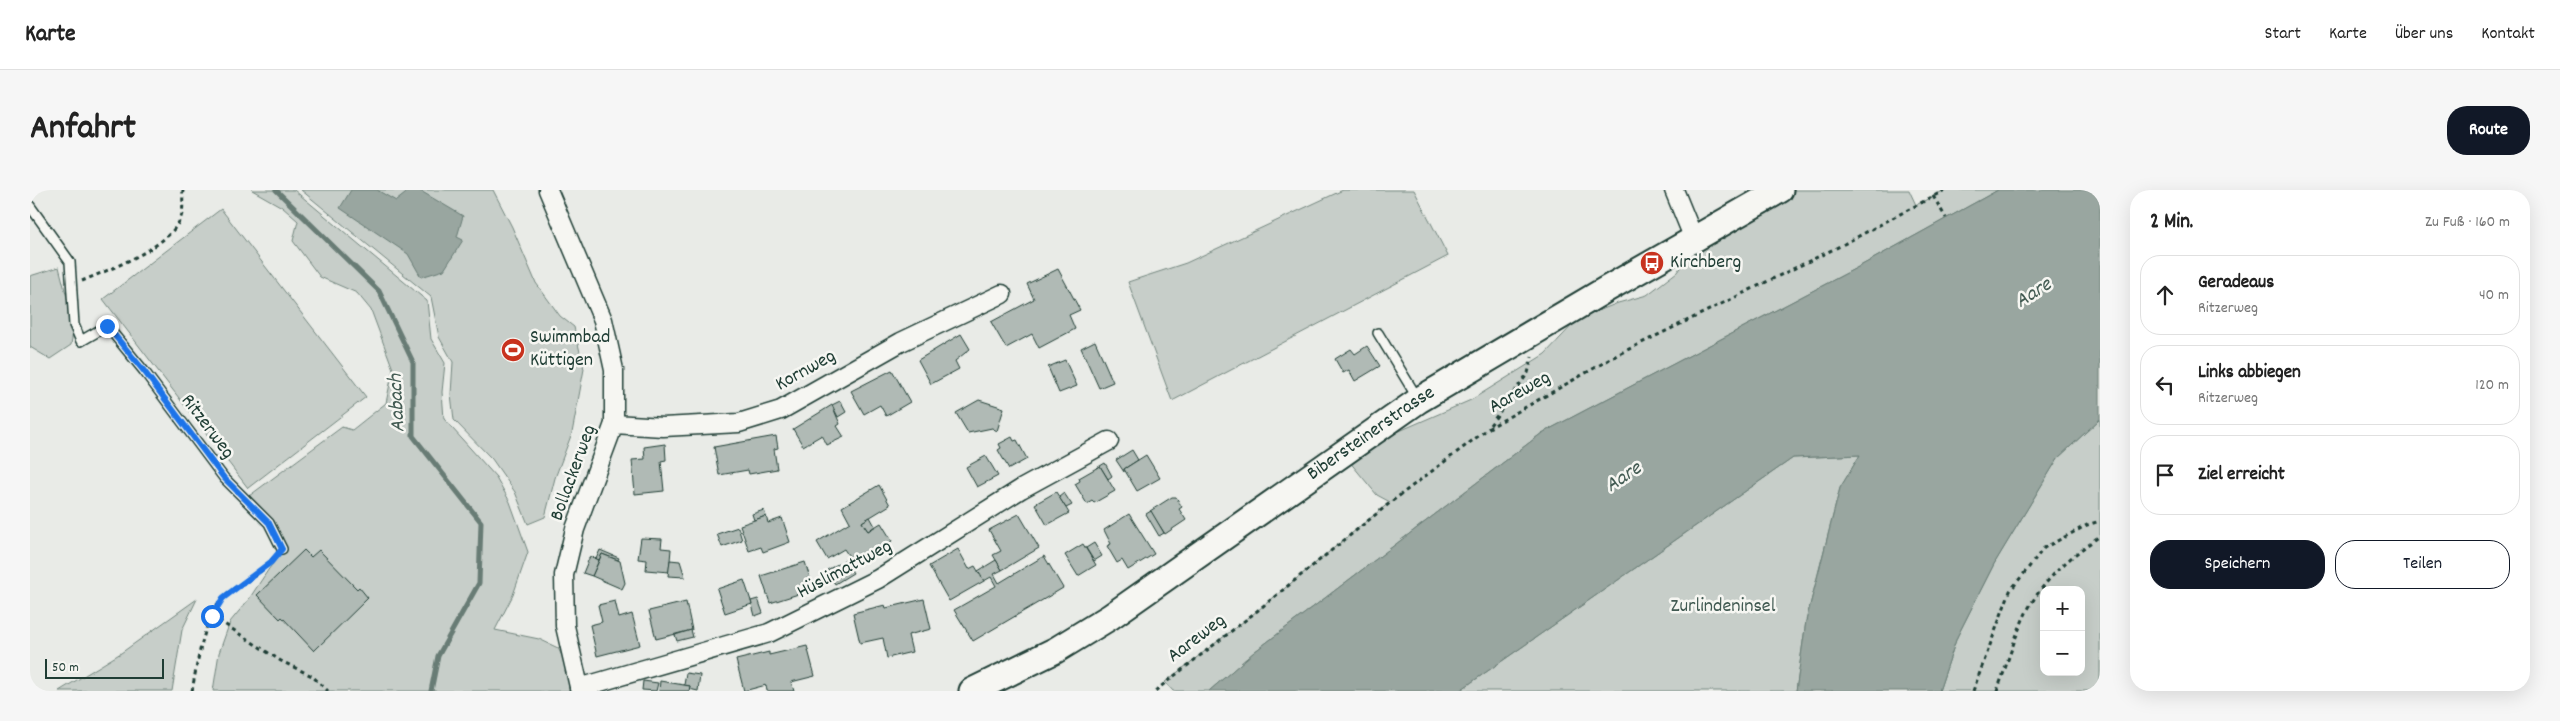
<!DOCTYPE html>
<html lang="de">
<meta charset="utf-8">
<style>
:root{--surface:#fff;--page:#f6f6f6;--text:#222;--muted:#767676;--line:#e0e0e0;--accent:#111827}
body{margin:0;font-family:Dekko,sans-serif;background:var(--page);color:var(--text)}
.controls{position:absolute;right:15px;bottom:15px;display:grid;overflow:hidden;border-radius:10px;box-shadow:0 5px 20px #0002}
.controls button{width:45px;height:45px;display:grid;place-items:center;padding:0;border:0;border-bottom:1px solid var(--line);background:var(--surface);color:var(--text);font:25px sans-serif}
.scale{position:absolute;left:15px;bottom:12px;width:119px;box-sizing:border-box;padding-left:5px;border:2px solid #1f3d34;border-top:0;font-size:14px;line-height:18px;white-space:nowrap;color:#1f3d34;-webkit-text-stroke:4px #f6f6f2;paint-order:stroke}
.stop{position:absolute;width:15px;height:15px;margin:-11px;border:4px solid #1a73e8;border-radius:50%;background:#fff}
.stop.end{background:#1a73e8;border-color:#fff;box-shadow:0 1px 5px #0008}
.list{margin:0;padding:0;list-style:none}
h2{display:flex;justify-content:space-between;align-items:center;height:65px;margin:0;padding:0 20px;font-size:21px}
h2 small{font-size:16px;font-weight:400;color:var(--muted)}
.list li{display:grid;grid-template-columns:32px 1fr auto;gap:15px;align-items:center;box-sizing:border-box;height:80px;margin:0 10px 10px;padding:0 10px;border:1px solid var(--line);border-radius:20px}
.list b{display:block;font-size:19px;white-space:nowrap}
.list p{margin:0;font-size:16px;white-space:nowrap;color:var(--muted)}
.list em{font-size:16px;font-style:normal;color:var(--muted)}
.actions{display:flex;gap:10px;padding:15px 20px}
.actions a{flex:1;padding:11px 0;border:1px solid var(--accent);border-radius:20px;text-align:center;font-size:18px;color:var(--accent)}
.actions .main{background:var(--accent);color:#fff}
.icon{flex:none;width:28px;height:28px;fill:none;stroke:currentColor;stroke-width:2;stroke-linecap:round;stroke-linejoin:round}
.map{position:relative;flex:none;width:2070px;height:501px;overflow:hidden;border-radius:20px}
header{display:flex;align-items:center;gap:30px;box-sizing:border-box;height:70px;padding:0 25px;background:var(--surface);border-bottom:1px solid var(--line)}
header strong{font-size:24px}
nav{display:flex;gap:28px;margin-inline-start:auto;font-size:18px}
.intro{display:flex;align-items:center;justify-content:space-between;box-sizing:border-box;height:120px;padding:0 30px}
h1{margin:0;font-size:35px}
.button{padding:12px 22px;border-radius:20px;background:var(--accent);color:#fff;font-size:18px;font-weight:700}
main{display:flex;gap:30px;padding:0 30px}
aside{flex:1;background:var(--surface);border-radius:20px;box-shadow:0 5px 20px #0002}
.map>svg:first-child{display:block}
</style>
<header>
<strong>Karte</strong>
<nav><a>Start</a><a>Karte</a><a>Über uns</a><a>Kontakt</a></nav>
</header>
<div class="intro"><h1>Anfahrt</h1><a class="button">Route</a></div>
<main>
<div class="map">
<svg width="2070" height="501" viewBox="0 0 2070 501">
<rect width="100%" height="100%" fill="#e9ebe7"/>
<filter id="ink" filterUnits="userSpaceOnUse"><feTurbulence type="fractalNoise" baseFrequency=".02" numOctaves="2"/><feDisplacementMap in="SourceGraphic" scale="10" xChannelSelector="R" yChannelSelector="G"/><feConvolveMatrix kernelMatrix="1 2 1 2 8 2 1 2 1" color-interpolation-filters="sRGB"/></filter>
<g filter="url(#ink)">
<g fill="#c7cec9" stroke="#73867e" fill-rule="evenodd">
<path d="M222,0H264L397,111L401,149L415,173L412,202L414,229L466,287L480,312L498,362L483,405L465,440L509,449L528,458L550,501H183L189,463L200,432L219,409L252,359L239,333L215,309L312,237L322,240L356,213L363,179L341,120L327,103L290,87L263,51L268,31L252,17Z"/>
<path d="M271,0H463L482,37L506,93L530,126L544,137L554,179L542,243L525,288L515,327L498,334L485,302L462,269L424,230L421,204L423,172L409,147L401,107Z"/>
<path d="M1313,0H1384L1418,66L1142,211L1098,92L1156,73Z"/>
<path d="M1764,0H1879L1886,15L1915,0H1968L1832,75L1512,243L1224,462L1179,501H1143L1135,492L1227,421L1360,312L1347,305L1314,265L1441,210L1515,164L1548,129L1588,113L1617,105L1647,82L1656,69L1657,62Z"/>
<path d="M191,19L336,207L218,298L73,109Z"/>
<path d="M29,77L44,135L41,155L20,169L0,157V86Z"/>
<path d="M2070,229V501H1909L1927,447L1964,374L2028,268ZM2014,400H2051V482H2014Z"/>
<path d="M1830,265L1810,298L1776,431L1766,501H1429L1763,268Z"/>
<path d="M167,409L152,440L142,501H29L91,463Z"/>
</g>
<g fill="#99a6a0" stroke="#687c75">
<path d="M321,0H347L366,11L380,0H389L433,26L427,47L433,50L414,80L391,87L378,64L310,18Z"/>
<path d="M1968,0H2070V229L2028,268L1964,374L1927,447L1909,501H1766L1776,431L1810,298L1830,265L1763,268L1429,501H1179L1224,462L1512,243L1832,75Z"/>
</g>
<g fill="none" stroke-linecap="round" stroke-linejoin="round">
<path stroke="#687c75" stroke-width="5" d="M246,0L349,101L383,172V246L451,332L449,393L408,466L401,501"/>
</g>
<g fill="#b0bab5" stroke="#1f3d34">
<path d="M1028,79L1050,120L1039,125L1045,139L1009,158L1002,144L976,158L961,132L1004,109L997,94Z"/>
<path d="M931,144L940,159L925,171L929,179L901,194L888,170Z"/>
<path d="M1065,151L1083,192L1069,198L1051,158Z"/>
<path d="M1337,156L1350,176L1325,191L1319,180L1313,183L1305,169L1321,159L1325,164Z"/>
<path d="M1035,170L1047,196L1029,203L1018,177Z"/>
<path d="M862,180L880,212L856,226L850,215L834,224L821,201Z"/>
<path d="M949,210L974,218L967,241L962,238L938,243L926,223Z"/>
<path d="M810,211L816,222L808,227L802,215Z"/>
<path d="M802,215L810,234L807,236L814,247L797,255L792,245L773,256L763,239Z"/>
<path d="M746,246L748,258L744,259L747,279L719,284L718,280L689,285L684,257Z"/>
<path d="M982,247L984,251L987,250L997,269L979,279L968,260L971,258L969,254Z"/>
<path d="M635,254L636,270L631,271L634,301L605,304L602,270L615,269L614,257Z"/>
<path d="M1102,260L1108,270L1094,279V282L1086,270Z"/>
<path d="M1116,265L1130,288L1107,301L1094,279Z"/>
<path d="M956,266L968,286L947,297L936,277Z"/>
<path d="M1075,273L1082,286L1078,289L1070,276Z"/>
<path d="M1070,276L1085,301L1064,313L1062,311L1057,314L1045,294L1050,291L1049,288Z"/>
<path d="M849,295L860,315L832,332L838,341L851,333L862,351L824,374L814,359L797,369L787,352L820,332L812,317Z"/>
<path d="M1026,302L1039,323L1017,335L1005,314Z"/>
<path d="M1034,303L1042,315L1036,318L1029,307Z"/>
<path d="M1142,307H1146L1152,317L1149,319L1156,330L1135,344L1120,321Z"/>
<path d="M734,320L736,326L724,330L722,324Z"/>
<path d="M1121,321L1134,343L1129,346L1116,324Z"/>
<path d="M989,324L1009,358L972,380L963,365L971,361L959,340Z"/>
<path d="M1099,324L1124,364L1098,380L1092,370L1087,373L1077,356L1081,354L1074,340Z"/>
<path d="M736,326L738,333L752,328L760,352L733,362L731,357L719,361L710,335Z"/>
<path d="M840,327L845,336L838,341L832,332Z"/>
<path d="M708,337L712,350L692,357L687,344Z"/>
<path d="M611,348L632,349L631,358L641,359L639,382L616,380L617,370L608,369Z"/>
<path d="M1064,353L1072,366L1064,371L1056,358Z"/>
<path d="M1053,354L1066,375L1048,386L1035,365Z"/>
<path d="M928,359L939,379L945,376L954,391L919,411L899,376Z"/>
<path d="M274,360L281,367L289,360L327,399L329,397L338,408L284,461L252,427L250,429L227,405Z"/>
<path d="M570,360L589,368L588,370L572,364L569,370L566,369Z"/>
<path d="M572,364L590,371L595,393L592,399L562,386Z"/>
<path d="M560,366L569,370L562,386L553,383Z"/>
<path d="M1014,366L1033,398L943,451L924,420L966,396L961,387L954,391L948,381L966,370L972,380L964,384L969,393Z"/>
<path d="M640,370L650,371L655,387L638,386Z"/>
<path d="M815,370L823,383L805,394L797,380Z"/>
<path d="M775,372L780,388L775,390L778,401L740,413L731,386Z"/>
<path d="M714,390L722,414L695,423L687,399Z"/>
<path d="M728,409L733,423L725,426L721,411Z"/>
<path d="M894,409L901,439L878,445L882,462L857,468L853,448L830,453L823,423L855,415L856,418Z"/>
<path d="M585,411L589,428L602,424L610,455L567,466L560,435L572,432L568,415Z"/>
<path d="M656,412L662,440L626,449L619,421Z"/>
<path d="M661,440L663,447L647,451L645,445Z"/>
<path d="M777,456L785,486L761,492L764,501H737L736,495L714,501L706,470L739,462V465Z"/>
<path d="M656,483L670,485L668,501L659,499L660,496L654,495Z"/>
<path d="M613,491L628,493L626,501L612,500Z"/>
<path d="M630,491L660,496L659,501H629Z"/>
</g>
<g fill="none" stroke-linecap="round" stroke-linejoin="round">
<g stroke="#1f3d34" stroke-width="12">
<g id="service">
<path d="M0,16L40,72L44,135L51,151L77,136L114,181L194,288L239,333L252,359"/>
<path d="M1348,143L1388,209"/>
</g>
</g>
<g stroke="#1f3d34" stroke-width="21">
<g id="minor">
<path d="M518,0L573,130L584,180V234L545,339L534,385L535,436L550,501"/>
<path d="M1644,0L1664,49"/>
<path d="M584,234L633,237L709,233L751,220L871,152L972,104"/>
<path d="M549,498L739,443L848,389L991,299L1079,251"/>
</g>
</g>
<g stroke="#1f3d34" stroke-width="29">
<g id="secondary">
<path id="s1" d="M942,501L1026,460L1080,427L1389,210L1575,100L1750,0"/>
</g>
</g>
<g stroke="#1f3d34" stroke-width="3" stroke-dasharray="4 4" stroke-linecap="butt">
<path d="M1903,6L1916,28"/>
<path d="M52,91C78,80 141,57 151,27C154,19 152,8 153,0"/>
<path d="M1460,235L1498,183L1502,167"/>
<path d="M182,426L251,471L282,486L298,501"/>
<path d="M162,501C167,474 174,425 195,406C211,393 231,383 244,368"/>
<path d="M1125,501L1227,421L1361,312L1459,238L1589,164L1814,54L1915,0"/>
<path d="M1943,501L1980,401L2014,358L2057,335L2070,331"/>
<path d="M1967,501C1977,475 1985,445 1997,421C2014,389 2041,366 2070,346"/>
</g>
<use href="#service" stroke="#f6f6f2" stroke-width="9"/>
<use href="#minor" stroke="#f6f6f2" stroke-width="18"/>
<use href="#secondary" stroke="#f6f6f2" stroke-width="25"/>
</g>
</g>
<g fill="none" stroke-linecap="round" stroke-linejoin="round" filter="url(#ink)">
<path stroke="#1a73e8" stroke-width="6" d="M77,136L114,181L194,288L239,333L252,359L241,372L193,408L182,426"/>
</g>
<defs>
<g id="bus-disc" transform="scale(1.25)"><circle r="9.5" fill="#c8321e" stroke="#f6f6f2"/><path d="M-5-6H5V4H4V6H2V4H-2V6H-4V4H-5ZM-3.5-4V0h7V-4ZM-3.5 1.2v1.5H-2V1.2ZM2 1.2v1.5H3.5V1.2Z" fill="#fff"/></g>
<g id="stadium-disc" transform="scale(1.25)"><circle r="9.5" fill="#c8321e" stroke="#f6f6f2"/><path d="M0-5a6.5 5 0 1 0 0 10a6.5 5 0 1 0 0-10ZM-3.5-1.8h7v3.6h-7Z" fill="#fff"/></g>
</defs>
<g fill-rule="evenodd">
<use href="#bus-disc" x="1622" y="73"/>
<use href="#stadium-disc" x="483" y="160"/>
</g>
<g text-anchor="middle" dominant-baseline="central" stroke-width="5" stroke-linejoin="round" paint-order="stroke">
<g font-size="20" fill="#1f3d34" stroke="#f6f6f2" text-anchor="start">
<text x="1640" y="73">Kirchberg</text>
<text x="500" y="148">Swimmbad<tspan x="500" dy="23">Küttigen</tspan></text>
</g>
<g font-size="20" fill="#1f3d34" stroke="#f6f6f2">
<text transform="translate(776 181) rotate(-29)">Kornweg</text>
<text transform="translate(1490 203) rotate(-29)">Aareweg</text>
<text transform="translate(177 237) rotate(53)">Ritzerweg</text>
<text stroke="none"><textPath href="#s1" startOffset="476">Bibersteinerstrasse</textPath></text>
<text transform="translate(544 283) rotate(-70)">Bollackerweg</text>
<text transform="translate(815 380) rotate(-28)">Hüslimattweg</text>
<text transform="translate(1167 449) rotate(-37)">Aareweg</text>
</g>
<g font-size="20" fill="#415a52" stroke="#f6f6f2">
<text x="1693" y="417">Zurlindeninsel</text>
</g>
<g font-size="21" font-style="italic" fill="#445c54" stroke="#f6f6f2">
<text transform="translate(2004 104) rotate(-33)">Aare</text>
<text transform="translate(368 213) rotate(-93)">Aabach</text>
<text transform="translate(1594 288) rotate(-34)">Aare</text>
</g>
</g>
</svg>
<div class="controls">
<button>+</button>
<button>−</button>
</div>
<div class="scale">50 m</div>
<div class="stop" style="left:182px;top:426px"></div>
<div class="stop end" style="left:77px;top:136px"></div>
</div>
<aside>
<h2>2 Min.<small>Zu Fuß · 160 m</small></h2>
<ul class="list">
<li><svg class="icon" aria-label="ahead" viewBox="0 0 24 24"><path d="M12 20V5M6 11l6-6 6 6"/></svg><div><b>Geradeaus</b><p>Ritzerweg</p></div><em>40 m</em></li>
<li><svg class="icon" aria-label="left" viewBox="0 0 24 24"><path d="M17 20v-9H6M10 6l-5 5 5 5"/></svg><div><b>Links abbiegen</b><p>Ritzerweg</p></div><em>120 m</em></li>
<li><svg class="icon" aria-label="arrive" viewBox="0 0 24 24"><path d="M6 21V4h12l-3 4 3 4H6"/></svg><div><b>Ziel erreicht</b></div></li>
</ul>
<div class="actions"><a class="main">Speichern</a><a>Teilen</a></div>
</aside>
</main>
